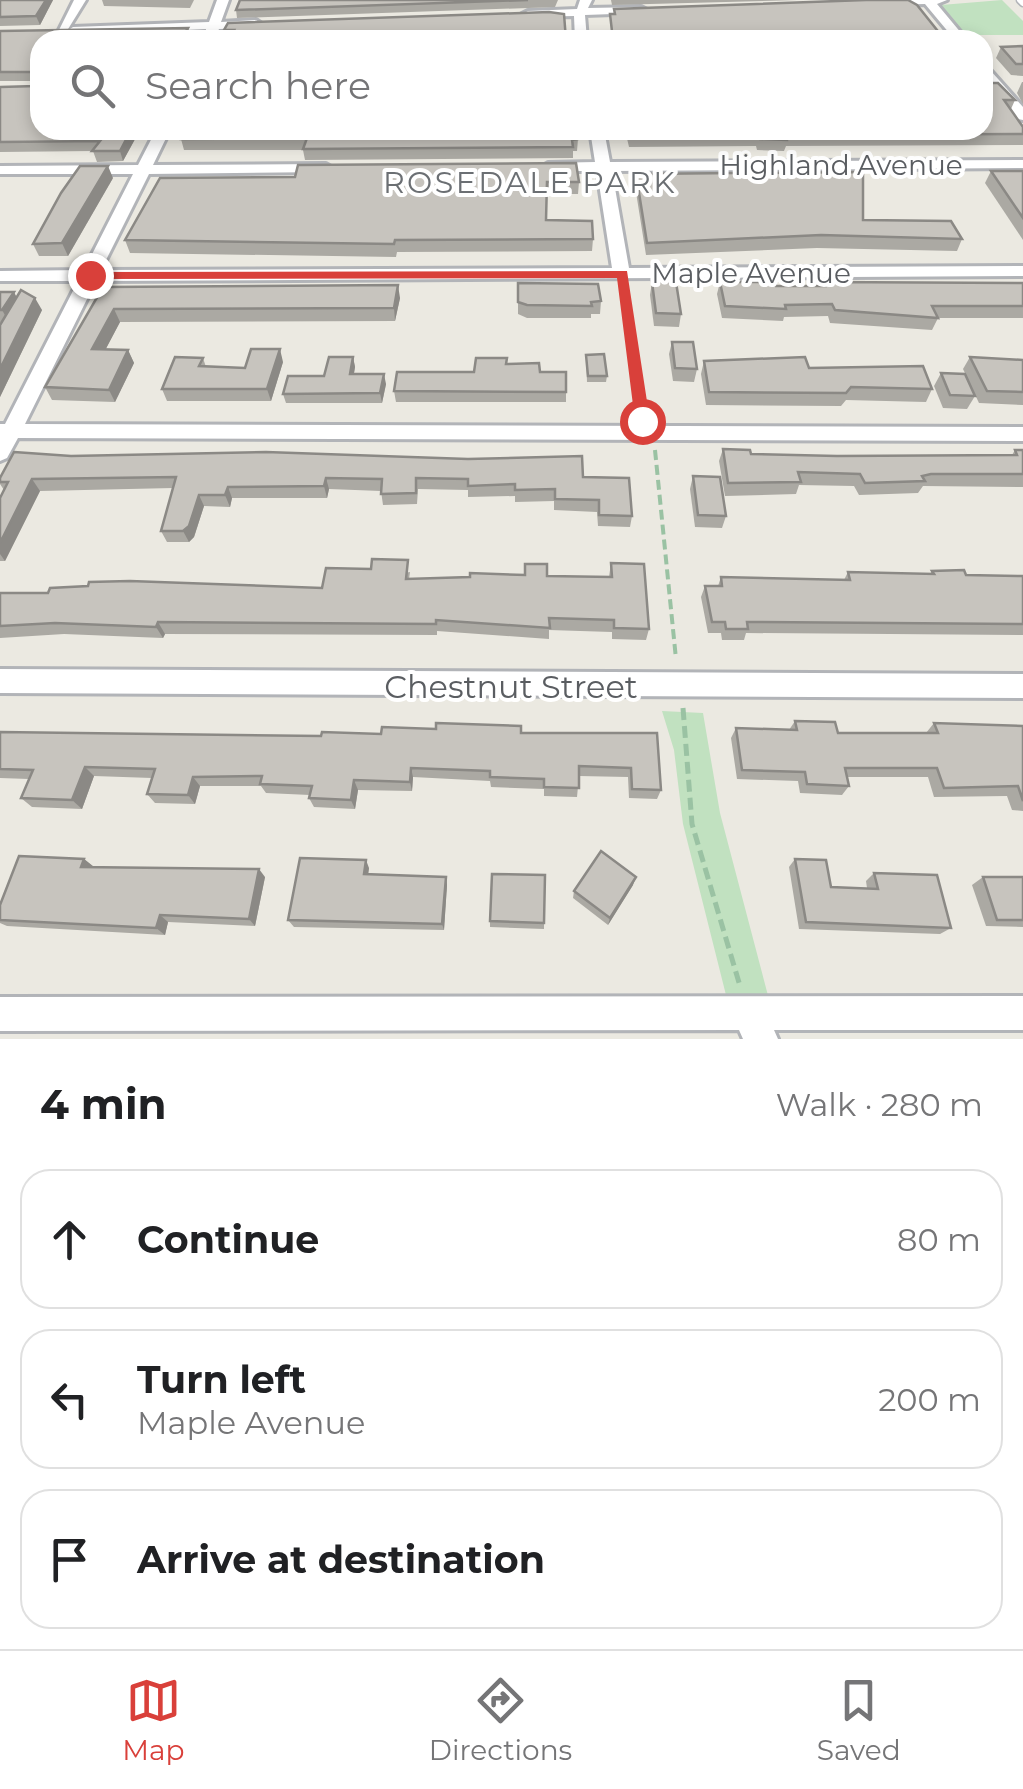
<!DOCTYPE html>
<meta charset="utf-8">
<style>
:root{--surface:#fff;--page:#f6f6f6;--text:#202124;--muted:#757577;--line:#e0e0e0;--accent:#d9403a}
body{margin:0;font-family:Montserrat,sans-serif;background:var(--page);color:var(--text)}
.stop{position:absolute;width:30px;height:30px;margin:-22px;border:8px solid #d9403a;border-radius:50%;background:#fff}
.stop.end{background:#d9403a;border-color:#fff;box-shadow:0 2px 10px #0008}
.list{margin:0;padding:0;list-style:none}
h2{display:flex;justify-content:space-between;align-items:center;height:130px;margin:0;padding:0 40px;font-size:42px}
h2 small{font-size:32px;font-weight:400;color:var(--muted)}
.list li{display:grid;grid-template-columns:65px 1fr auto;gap:30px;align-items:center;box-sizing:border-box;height:140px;margin:0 20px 20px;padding:0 20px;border:2px solid var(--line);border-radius:30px}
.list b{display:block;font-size:38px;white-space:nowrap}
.list p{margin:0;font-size:32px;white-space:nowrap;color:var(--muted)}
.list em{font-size:32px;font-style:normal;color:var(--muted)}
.icon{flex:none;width:55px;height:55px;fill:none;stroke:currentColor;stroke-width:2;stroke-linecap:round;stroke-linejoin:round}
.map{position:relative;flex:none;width:1023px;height:1039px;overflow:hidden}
.search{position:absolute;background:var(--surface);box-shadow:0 5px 15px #0003;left:30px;right:30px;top:30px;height:110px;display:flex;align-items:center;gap:25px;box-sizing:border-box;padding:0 35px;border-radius:30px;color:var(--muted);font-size:38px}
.sheet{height:610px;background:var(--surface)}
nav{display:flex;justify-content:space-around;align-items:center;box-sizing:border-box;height:140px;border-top:2px solid var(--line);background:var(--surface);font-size:28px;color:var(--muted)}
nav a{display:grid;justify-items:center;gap:5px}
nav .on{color:var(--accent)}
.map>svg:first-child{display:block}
</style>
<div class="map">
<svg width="1023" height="1039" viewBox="0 0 1023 1039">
<rect width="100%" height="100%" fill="#ebe9e1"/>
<g fill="#c1e1c0">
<path d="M1002,0L1023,21V35H963L941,5Z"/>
<path d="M662,711L703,713L720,813L771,1007H729L683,824L674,750Z"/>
</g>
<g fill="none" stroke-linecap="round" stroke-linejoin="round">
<g stroke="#b2b4b8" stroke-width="9">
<path id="service" d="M1020,0L1023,3"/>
</g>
<g stroke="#b2b4b8" stroke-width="6">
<g id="minor">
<path d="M74,0H86L65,34H57Z"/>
<path d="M217,0H229L221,22L256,20L262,24L256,28L219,29L214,40H204L206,29L73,35L67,31L73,27L209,22Z"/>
<path d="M580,0H592L588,8L641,7L647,10L641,13L585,15L587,40H575L574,16L528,17L522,14L528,11L577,9Z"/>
<path d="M879,0H947L937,4L967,40H955L925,4L883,5Z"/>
<path d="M983,62L1023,107V120L1018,119L983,74Z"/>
<path d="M156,130H170L153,165L326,164L333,168L326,172L149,174L101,270L612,268L597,171H548L541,167L548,163L595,162L590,130H604L610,162L1023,160V168L612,171L629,268L1023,266V276L96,281L25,424L1023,427V441L18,438L7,458L0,461V424H5L78,281H0V271L84,270L133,174H0V166L138,165Z"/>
<path d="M0,669L1023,674V698L0,693Z"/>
<path d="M1023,996V1030H774L778,1039H743L739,1030L0,1031V997Z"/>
</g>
</g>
<path stroke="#9ac2a3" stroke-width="2.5" stroke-dasharray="6 2.5" stroke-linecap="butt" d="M625,289L637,382"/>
<g stroke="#9ac2a3" stroke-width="4" stroke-dasharray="10 5" stroke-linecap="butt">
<path d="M637,379L641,413"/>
<path d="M655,450L676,659"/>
</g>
<path stroke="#9ac2a3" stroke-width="5" stroke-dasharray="12 6" stroke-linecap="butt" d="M683,708L692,824L740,986"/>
<use href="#service" stroke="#fff" stroke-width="6"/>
<use href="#minor" fill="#fff" fill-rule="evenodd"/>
</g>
<g fill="#aba9a3">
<path d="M0,0H53L40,25L0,26Z"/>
<path d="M102,0H194L190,8L104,6Z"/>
<path d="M240,0H558L555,7L237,18L236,10Z"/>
<path d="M611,0H797L612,5Z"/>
<path d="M188,28L190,37L40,130H140L123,161L97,162L93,151L0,152V87L36,86L37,81H0V31Z"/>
<path d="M224,30L566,40H227Z"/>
<path d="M1023,46V76L1011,75L996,58L1001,47Z"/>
<path d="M1022,82H1023V104L1017,93Z"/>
<path d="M983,83L1015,100L1011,109L1023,134V145L786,146L784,151L757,150L756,146L629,147L625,130H983Z"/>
<path d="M181,139H578L577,151H573V158L305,160L303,150H184Z"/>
<path d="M991,171H1023V240L985,183Z"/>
<path d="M636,174L863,220L962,239L957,251L817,248L646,255L635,186Z"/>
<path d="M113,178L68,256H39L33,244Z"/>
<path d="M160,178L579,182L578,194H547L546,220L593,239L592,251L397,252L396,257L130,253L125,240Z"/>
<path d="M652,282L681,314L679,327L654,326L650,295Z"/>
<path d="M720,282L776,286H822L823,282L1023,283V318H938L932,330L830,323L828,316L784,317L783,321L722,318L717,294Z"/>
<path d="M518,283L601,301L600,314H591V318H527L518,314Z"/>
<path d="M103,287L400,298L395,321L120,322L105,350H128L134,363L115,402L52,400L45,387Z"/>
<path d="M0,292H14L16,297L42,310L0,397V325L2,322H0Z"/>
<path d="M672,342L697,369L694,382L673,381L669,354Z"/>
<path d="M586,355L607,376L606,382H587Z"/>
<path d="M353,357L355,367L354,374L386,384L382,403H286L283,394L324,376Z"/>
<path d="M970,357L1023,360V405L979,403L963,369Z"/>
<path d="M203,358L206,367L245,368L283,362L271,401H167L162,389Z"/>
<path d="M704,361L809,368L932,389L926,402L846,400L841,406L706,405L701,374Z"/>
<path d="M506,364L540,372L566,392V402H396L394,391Z"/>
<path d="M941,373L975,396L967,409L943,408L934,386Z"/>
<path d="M723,449L751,454L837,456L1012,455L1015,450H1023V487L923,486L918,493L859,495L854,486L799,485L796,494L725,496L719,461Z"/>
<path d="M71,456L583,477L632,516L630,527L598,526L597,512L554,510V501L515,502V496L468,497V490L418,489L417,504L383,505L381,491L329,489L327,498H232L230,507L204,506L194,537L189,542H167L161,531L173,488L40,491L5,561H0V498L4,490L0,484V478Z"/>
<path d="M693,476L726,516L722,528L695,527L690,489Z"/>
<path d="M611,563L649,629L646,640L612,639V632L549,630V639L437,631V635L165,634L163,638L64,634L0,638V593L322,588L410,572L409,579L547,576L609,577Z"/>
<path d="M932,571L966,575L1023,576V635L746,633L744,640H722L721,633H708L701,597L705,586H718L721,577L844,580L848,572L930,574Z"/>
<path d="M795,721L838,733H926L934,723L1023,726V811L1012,810L1007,796L934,797L928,777H847L849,786L842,795L800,793L798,781L737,779L731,738L736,728L789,730Z"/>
<path d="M0,732L321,736L521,733H657L661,790L657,799L629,798L628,777L579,776L577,797L544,796V789L491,787L490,781L413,777L412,791L358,790L355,809L314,807L309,798L310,795L266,793L261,786H200L195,804L155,803L147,794L152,778L94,776L82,809L32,807L21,798L29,779L0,778Z"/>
<path d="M84,859L94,867L265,877L255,926L168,922L165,935L7,926L0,923V905Z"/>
<path d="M795,859L831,887L867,888L866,881L874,873L951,928L940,934L799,929L789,867Z"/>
<path d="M369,868L368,874L446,877L447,885L444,930L294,927L288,920Z"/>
<path d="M983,877H1023V927L986,926L972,885Z"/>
<path d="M633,885L608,925L573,898L574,891Z"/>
<path d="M490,921L544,923V929L490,927Z"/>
</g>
<g fill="#8b8985">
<path d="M46,0H53L40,25L36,16Z"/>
<path d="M188,28L190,37L189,40H181Z"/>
<path d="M131,130H140L123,161L120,151Z"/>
<path d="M108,166L113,178L68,256L62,243Z"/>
<path d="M398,285L400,298L395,321L394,308Z"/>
<path d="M14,292L20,304L9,322L2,310Z"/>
<path d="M35,298L42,310L0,397V369Z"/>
<path d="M114,309L120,322L99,362L92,349Z"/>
<path d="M280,349L283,362L271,401L267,389Z"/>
<path d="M128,350L134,363L115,402L109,390Z"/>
<path d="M353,357L355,367L352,383L350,374Z"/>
<path d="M384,374L386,384L382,403L380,393Z"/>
<path d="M326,478L329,489L327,498L324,486Z"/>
<path d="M32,479L40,491L5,561L0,554V543Z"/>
<path d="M228,487L232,498L230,507L225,495Z"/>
<path d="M199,495L204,506L194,537L189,542L183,531Z"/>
<path d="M158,622L165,634L163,638L156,627Z"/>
<path d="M85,767L94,776L82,809L72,800Z"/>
<path d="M411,768L413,777L412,791L410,782Z"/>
<path d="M193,777L200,786L195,804L188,795Z"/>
<path d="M354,780L358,790L355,809L351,800Z"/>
<path d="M84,859L94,867H81Z"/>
<path d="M366,860L369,868L367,882L364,874Z"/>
<path d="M259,869L265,877L255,926L249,919Z"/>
<path d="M446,877L447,885L444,930L442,924Z"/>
<path d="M636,877L633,885L608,925L610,918Z"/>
<path d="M160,915L168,922L165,935L156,928Z"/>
</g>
<g fill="#c7c4be" stroke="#8b8985" stroke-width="2.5">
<path d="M0,0H46L36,16L0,17Z"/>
<path d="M240,0H528L236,10Z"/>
<path d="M866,0H908L917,5L945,40H613L610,14H615L614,9Z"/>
<path d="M549,12L564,14L566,40H228L234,30H224L228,23Z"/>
<path d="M188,28L181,40H40V130H131L120,151H92L100,141L0,142V87L36,86L39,72H0V31Z"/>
<path d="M1023,46V64H1016L1001,47Z"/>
<path d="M983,83H998L1015,100H1004L1023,127V134L787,135V140L760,139L758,135L630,136L629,130H983Z"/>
<path d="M184,130H577L578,139L572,140L573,147L303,149L307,138L181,139Z"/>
<path d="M576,163L579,182H547L546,220L592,221L593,239L395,240L394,244L125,240L160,178L295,177L298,165Z"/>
<path d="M80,166H108L62,243L33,244L61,193Z"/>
<path d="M991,171H1023V218Z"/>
<path d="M863,172V220L951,221L962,239L821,235L647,243L636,174Z"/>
<path d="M652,282H676L681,314L656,313Z"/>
<path d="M720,282H775L776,286H825L823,282L1023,283V306H932L938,318L835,310L832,304L785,305L786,309L725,306Z"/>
<path d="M518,283L598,284L601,301L591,302L592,306L527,305L518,302Z"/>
<path d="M398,285L394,308L114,309L92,349L128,350L109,390L45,387L103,287Z"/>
<path d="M21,290L35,298L0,369V325Z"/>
<path d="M0,292H14L2,310H0Z"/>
<path d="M672,342H693L697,369L675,368Z"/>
<path d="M251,349H280L267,389H162L175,357L203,358L199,366L245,368Z"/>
<path d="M604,354L607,376H588L586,355Z"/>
<path d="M329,357H353L350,374H384L380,393L283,394L288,376H324Z"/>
<path d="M805,357L809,368L923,366L932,389L851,387L846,393L709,392L704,361Z"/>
<path d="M970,357L1023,360V392L987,391Z"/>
<path d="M476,358H507L506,364L539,363L540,372H566V392L394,391L397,372H474Z"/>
<path d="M941,373L965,374L975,396L950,395Z"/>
<path d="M723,449L750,450L751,454L837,456L1017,455L1015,450H1023V474H931L922,476L925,481L865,483L860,474L798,472L801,482L728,483Z"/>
<path d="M14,452L71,456L266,452L468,459L582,456L583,477L629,478L632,516L599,515V500L555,499V489L515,490V484L468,486V479L416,478V493L381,494L382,479L326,478L324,486L228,487L225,495H199L189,526L183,531H161L176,477L32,479L0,543V498L8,482H0V478Z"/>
<path d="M693,476L720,477L726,516L698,515Z"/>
<path d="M372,559L408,560L406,579L470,577V573L525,575V564H547V576L612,577L611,563L644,564L649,629L614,628V620L549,618L550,628L436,620V624L158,622L156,627L55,623L0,626V593H48L50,588L88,586L89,582L130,581L322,588L326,568L371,569Z"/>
<path d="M964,570L966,575L1023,576V624L747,622L748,629H726L725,622H712L705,586H722L721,577L850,580L848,572L934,574L932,571Z"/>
<path d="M795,721L835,722L838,733H938L934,723L1023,726V801L1018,786L944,788L937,768H845L849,786L807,784L805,772L742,770L736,728L797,730Z"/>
<path d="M436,723L521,726V733H657L661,790L632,789L631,768L579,766V788L544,787V779L490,777V771L411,768L410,782L354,780L351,800L309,798L312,786L260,784L262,776L193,777L188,795L147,794L155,769L85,767L72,800L21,798L33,770L0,769V732L321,736L322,732L381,734L382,727L436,729Z"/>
<path d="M601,851L636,877L610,918L574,891Z"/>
<path d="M19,856L84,859L81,867L259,869L249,919L160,915L156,928L0,920V905Z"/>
<path d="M300,858L366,860L364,874L446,877L442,924L288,920Z"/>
<path d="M795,859L826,860L831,887L878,889L874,873L937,875L951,928L806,922Z"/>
<path d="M492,874L545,875L544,923L490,921Z"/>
<path d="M983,877H1023V920H997Z"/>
</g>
<path fill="#d9403a" d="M627,271L650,421L642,426L635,421L617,278L90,279L84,275L90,272Z"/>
<g text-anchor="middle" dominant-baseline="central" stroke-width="8" stroke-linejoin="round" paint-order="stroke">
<g font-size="28" fill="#5a5d61" stroke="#fff">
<text x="841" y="165">Highland Avenue</text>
<text x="751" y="273">Maple Avenue</text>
</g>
<g font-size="30" letter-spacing="2.5" fill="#6b6f73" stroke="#fff">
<text x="530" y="182">ROSEDALE PARK</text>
</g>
<g font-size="32" fill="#5a5d61" stroke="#fff">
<text x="511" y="686">Chestnut Street</text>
</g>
</g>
</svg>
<div class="stop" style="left:642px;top:421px"></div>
<div class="stop end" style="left:90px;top:275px"></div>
<div class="search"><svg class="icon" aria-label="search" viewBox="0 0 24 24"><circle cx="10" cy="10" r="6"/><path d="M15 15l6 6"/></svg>Search here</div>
</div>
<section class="sheet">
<h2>4 min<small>Walk · 280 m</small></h2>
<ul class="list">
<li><svg class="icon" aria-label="ahead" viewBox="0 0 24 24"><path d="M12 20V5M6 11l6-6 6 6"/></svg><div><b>Continue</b></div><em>80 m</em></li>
<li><svg class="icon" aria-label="left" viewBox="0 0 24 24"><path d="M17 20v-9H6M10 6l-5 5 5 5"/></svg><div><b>Turn left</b><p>Maple Avenue</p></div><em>200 m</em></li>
<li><svg class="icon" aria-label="arrive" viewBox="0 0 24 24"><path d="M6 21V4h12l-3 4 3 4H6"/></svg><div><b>Arrive at destination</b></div></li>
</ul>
</section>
<nav>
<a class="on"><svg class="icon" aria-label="map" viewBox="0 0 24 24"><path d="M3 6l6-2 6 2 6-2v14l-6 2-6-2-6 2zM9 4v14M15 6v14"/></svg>Map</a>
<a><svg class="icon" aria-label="directions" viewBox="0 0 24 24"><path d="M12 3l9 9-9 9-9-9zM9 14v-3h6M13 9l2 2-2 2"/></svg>Directions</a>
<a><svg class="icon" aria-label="saved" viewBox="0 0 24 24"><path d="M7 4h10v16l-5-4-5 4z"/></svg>Saved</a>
</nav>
